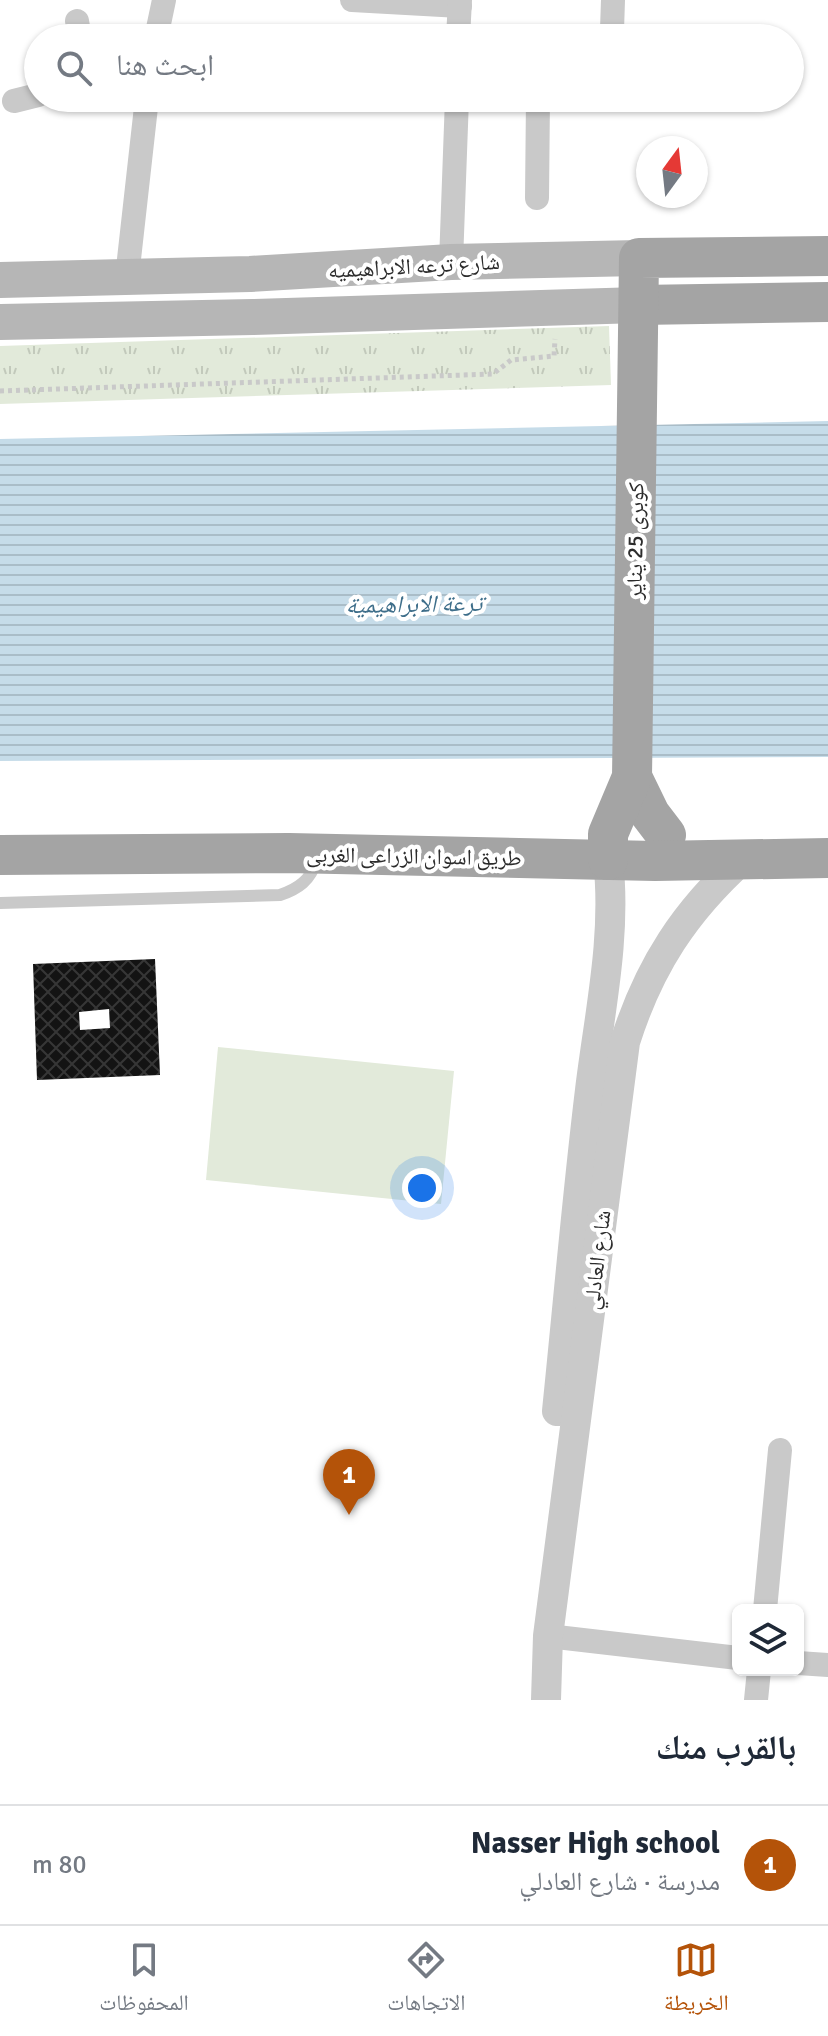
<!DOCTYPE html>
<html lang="ar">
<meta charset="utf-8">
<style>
:root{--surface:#fff;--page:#f2f2f3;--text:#1f2937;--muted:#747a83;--line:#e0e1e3;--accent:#b45309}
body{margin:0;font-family:Signika,"Noto Naskh Arabic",sans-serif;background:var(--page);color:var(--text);direction:rtl}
.controls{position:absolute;right:24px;bottom:24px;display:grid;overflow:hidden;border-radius:12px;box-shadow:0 2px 6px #0004}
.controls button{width:72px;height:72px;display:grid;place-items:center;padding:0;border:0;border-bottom:2px solid var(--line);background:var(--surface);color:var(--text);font:40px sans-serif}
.compass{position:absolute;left:636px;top:136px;width:72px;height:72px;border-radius:50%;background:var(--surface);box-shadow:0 2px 6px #0004;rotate:15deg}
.you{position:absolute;left:422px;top:1188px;width:28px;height:28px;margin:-20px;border:6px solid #fff;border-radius:50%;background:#1a73e8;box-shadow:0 0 0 12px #1a73e833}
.badge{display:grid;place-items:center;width:52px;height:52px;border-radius:50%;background:var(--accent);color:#fff;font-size:26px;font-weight:700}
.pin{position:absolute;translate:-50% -66px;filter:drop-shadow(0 2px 4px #0008)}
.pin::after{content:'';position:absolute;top:42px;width:28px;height:24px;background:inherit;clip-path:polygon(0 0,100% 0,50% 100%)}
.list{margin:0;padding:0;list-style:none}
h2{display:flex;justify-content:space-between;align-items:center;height:104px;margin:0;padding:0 32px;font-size:34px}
h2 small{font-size:26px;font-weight:400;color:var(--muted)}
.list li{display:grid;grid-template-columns:52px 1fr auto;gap:24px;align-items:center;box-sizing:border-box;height:120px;padding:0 32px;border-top:2px solid var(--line)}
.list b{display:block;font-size:30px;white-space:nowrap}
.list p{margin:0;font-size:26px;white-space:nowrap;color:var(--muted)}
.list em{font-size:26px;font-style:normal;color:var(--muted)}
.icon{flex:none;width:44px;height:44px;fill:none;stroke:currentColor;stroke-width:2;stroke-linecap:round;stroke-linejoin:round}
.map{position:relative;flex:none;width:828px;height:1700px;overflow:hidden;direction:ltr}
.search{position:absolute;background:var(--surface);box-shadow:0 2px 6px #0004;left:24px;right:24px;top:24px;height:88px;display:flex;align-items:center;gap:20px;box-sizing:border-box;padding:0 28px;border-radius:44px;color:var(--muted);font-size:30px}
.sheet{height:224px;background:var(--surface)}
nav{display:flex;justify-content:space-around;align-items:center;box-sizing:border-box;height:112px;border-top:2px solid var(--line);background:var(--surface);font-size:22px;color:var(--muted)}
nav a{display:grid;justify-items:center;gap:4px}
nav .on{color:var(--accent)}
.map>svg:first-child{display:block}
</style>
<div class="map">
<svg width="828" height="1700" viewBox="0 0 828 1700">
<defs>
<pattern id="park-tufts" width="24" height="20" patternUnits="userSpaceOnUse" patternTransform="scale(2)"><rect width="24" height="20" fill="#e2eada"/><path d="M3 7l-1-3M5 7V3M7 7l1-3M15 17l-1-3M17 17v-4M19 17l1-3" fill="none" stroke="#c2c9bb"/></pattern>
<pattern id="water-rules" width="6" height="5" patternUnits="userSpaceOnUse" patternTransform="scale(2)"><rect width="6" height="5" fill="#c6dce9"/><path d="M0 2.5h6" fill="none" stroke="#aabdc8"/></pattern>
<pattern id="building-cross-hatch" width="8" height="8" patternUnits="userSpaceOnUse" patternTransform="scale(2)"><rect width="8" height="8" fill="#131313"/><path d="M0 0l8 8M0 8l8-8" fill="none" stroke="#363636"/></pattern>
</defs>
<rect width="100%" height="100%" fill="#fff"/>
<path fill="#e2eada" d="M218,1047L454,1071L441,1204L206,1180Z"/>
<path fill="url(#park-tufts)" d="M609,326L611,385L0,404V346Z"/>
<path fill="url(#water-rules)" d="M828,421V757L0,761V439Z"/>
<path fill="url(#building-cross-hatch)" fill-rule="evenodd" d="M155,959L160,1075L37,1080L33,964ZM109,1009L110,1028L80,1030L79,1012Z"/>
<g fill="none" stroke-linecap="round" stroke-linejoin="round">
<path stroke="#c9c9c9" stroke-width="5" stroke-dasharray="4 4" stroke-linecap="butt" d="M0,391L493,374L511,360L554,356L555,339"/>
<path stroke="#c9c9c9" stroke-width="12" d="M0,903L280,895C298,889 311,880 316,861"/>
<g stroke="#c9c9c9" stroke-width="24">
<path d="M352,0L460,6"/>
<path d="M77,21L80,38"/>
<path d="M156,38L164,0"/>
<path d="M458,38L460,0"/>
<path d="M608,38L612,30L613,0"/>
<path d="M14,101L38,95"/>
<path d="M537,198L538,98"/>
<path d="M451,262L457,98"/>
<path d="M127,277L147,98"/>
<path d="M765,1610L780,1450"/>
<path d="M548,1636L738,1658"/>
<path d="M798,1663L828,1665"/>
<path d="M756,1700L759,1670"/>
</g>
<g stroke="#c9c9c9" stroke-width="30">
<path d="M557,1411C568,1304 577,1197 590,1090C599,1015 617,936 608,860"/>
<path d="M546,1700L548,1636L625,1042C649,966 685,911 744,858"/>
</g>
<g stroke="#b6b6b6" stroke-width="36">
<path d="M0,280L250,274L451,262L639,258"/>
<path d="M0,322L253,317L639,305"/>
</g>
<g stroke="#a4a4a4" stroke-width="40">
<path d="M639,305L828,302"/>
<path d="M632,777L650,814L666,835"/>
<path d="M0,855L289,853L655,861L828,858"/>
<path d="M608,860V834L632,777L639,258L828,256"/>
</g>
</g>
<g text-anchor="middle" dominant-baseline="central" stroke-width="8" stroke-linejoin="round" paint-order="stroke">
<g font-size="22" fill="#2c2c2c" stroke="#fff">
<text transform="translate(414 266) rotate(-3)">شارع ترعه الابراهيميه</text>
<text transform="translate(635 541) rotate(-89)">كوبرى 25 يناير</text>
<text transform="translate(414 856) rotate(1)">طريق اسوان الزراعى الغربى</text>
<text transform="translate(597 1260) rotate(-83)">شارع العادلي</text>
</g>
<g font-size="24" font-style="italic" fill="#3e6e8a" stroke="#fff">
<text transform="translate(414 604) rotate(-1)">ترعة الابراهيمية</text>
</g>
</g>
</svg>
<div class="controls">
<button><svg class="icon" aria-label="layers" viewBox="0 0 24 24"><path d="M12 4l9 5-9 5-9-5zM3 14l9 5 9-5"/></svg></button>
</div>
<svg class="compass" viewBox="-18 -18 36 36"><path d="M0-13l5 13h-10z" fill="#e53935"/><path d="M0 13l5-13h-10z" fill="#747a83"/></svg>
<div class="you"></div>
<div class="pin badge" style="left:349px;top:1515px">1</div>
<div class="search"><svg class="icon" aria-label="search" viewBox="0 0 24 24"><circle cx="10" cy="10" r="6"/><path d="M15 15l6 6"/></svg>ابحث هنا</div>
</div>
<section class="sheet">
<h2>بالقرب منك<small></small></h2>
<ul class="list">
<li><span class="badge">1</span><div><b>Nasser High school</b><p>مدرسة · شارع العادلي</p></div><em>80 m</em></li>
</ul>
</section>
<nav>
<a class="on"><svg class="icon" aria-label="map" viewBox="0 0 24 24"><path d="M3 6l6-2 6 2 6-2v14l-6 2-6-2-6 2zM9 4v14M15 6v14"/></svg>الخريطة</a>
<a><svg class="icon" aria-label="directions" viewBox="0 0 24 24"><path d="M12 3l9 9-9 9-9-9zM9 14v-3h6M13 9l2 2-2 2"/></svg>الاتجاهات</a>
<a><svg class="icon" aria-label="saved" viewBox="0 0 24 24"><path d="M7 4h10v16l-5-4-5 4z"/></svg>المحفوظات</a>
</nav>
